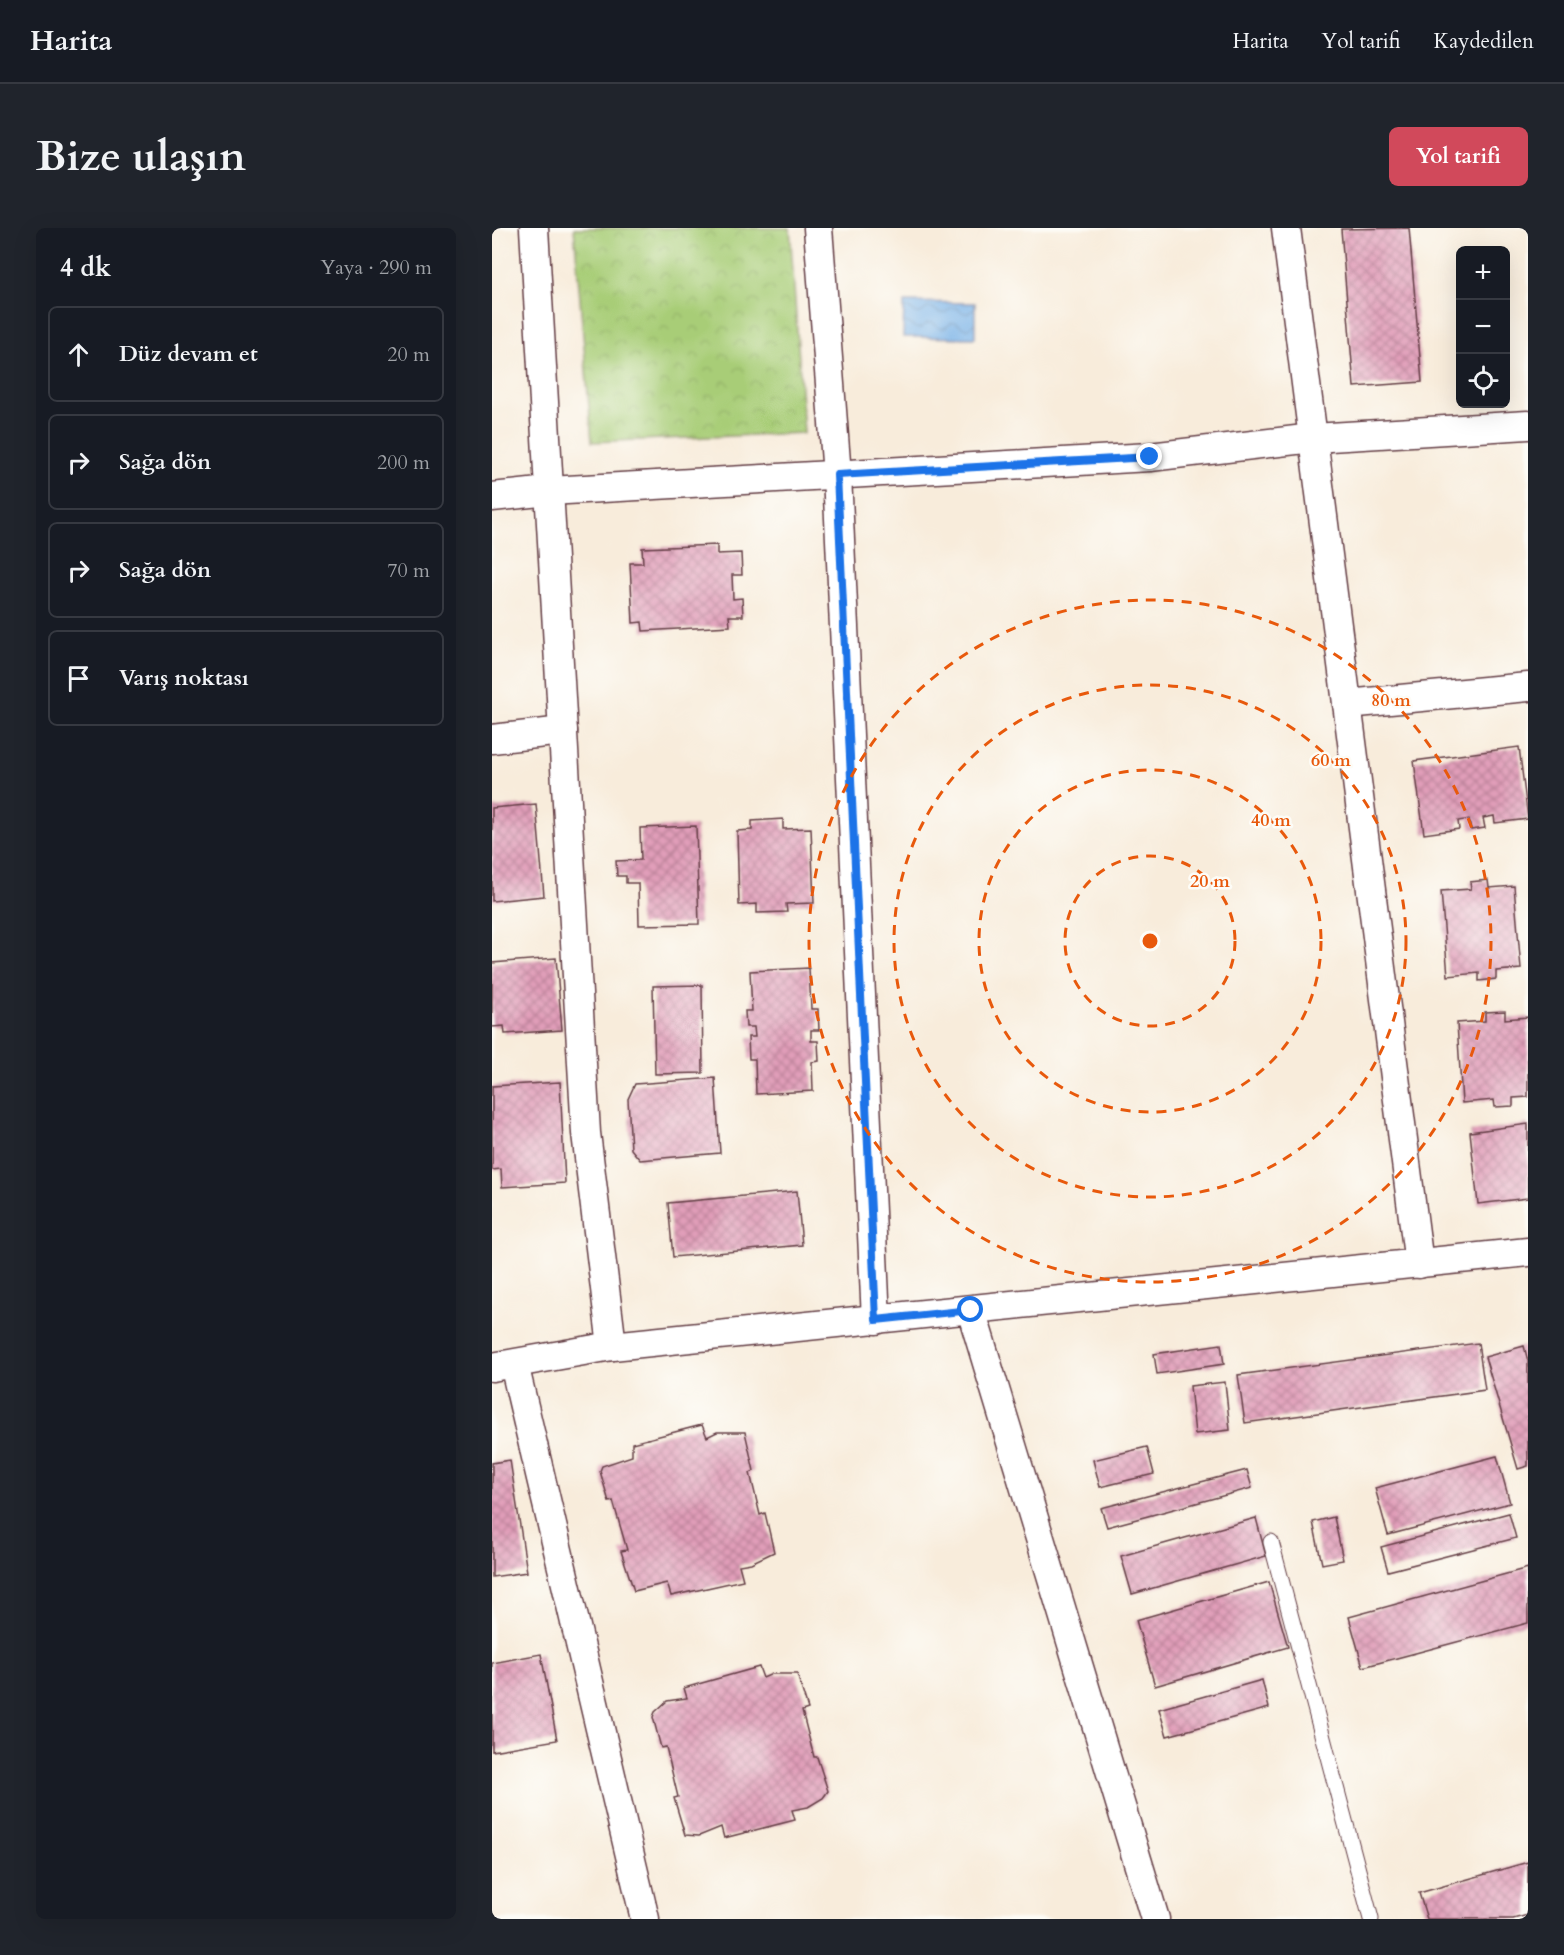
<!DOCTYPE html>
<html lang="tr">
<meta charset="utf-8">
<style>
:root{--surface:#171b24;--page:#20242c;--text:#f1f3f6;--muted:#9ea1a6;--line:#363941;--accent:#d1495b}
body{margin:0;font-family:Cardo,serif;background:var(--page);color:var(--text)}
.controls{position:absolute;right:18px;top:18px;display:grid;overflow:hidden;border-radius:9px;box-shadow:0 6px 24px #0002}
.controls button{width:54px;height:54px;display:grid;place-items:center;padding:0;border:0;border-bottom:2px solid var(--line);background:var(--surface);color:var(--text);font:30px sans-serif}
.stop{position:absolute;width:18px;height:18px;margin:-14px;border:4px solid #1a73e8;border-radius:50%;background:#fff}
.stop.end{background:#1a73e8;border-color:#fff;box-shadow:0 2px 6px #0008}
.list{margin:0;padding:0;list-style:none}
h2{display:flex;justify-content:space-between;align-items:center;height:78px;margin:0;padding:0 24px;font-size:26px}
h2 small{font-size:20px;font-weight:400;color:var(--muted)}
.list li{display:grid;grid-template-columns:39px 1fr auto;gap:18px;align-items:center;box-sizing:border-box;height:96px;margin:0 12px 12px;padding:0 12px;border:2px solid var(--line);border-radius:9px}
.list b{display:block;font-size:22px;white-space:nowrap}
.list em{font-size:20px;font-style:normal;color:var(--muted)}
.icon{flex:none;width:33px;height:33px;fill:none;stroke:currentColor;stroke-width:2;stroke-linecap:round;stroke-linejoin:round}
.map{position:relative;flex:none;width:1036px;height:1691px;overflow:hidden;border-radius:9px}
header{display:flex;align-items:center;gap:36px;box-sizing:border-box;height:84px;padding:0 30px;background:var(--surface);border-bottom:2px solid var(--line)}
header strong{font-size:28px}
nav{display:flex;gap:33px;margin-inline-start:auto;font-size:21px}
.intro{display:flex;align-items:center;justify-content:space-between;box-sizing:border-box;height:144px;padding:0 36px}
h1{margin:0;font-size:42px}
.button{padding:15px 27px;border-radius:9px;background:var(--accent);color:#fff;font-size:21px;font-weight:700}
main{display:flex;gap:36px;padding:0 36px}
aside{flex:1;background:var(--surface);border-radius:9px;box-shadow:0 6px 24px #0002}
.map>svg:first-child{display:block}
</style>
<header>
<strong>Harita</strong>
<nav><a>Harita</a><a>Yol tarifi</a><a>Kaydedilen</a></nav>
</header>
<div class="intro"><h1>Bize ulaşın</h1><a class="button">Yol tarifi</a></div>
<main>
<aside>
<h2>4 dk<small>Yaya · 290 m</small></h2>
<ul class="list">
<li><svg class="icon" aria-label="ahead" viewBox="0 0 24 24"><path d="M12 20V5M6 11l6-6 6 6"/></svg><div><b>Düz devam et</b></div><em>20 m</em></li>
<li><svg class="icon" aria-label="right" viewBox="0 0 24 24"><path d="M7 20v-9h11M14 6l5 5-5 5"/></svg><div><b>Sağa dön</b></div><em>200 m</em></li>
<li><svg class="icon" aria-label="right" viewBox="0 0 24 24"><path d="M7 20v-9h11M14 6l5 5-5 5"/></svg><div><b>Sağa dön</b></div><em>70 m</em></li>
<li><svg class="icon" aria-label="arrive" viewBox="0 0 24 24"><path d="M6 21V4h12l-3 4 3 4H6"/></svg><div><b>Varış noktası</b></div></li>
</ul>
</aside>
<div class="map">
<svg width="1036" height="1691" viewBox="0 0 1036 1691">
<defs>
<pattern id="park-crowns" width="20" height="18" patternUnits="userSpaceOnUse" patternTransform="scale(1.5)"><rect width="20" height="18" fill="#a8cd77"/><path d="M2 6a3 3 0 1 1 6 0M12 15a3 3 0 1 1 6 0" fill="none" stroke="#92b067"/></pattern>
<pattern id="water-waves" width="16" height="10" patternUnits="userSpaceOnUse" patternTransform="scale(1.5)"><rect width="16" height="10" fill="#76b0e7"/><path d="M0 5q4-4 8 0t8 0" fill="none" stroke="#638fbb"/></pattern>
<pattern id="building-cross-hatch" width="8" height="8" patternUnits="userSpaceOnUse" patternTransform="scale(1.5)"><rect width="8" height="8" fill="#e19eb9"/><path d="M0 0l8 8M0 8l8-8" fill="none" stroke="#b88097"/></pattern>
</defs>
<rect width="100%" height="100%" fill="#fdfcf7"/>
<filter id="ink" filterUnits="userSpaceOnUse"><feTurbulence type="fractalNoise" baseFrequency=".0167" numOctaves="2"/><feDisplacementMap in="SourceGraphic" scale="12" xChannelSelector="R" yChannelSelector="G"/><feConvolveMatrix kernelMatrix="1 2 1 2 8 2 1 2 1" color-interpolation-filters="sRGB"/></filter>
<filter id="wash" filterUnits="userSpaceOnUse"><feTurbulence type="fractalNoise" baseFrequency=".008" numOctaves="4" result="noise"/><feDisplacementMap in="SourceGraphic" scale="24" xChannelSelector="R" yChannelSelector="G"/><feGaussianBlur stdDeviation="1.35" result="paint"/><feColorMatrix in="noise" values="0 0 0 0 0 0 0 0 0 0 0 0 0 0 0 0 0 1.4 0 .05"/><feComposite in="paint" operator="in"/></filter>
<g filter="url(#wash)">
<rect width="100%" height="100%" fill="#f8ecdb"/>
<path fill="url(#park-crowns)" stroke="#797651" stroke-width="1.5" d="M82,0H298L312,205L100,214Z"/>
<path fill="url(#water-waves)" stroke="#606889" stroke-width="1.5" d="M412,74L483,75V110L411,109Z"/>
<g id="blocks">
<g fill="url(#building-cross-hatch)">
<path d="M917,0L930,154L862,159L849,1Z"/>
<path d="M225,317V326L249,325L250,347H240L241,371L250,370L251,388H237L238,398L151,403L150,394L141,395L138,335H151L150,320Z"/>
<path d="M1027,519L1036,591L1003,595L1002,588L991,590L993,600L979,602L977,591L966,593L967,601L932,606L922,533Z"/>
<path d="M44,576L52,668L0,673V580Z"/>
<path d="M291,591V601L319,600L322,675L294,676L295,684L265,685V676L247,677L245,603L260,602V593Z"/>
<path d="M204,598L207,696L147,697L146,655H134V648H125L124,633L149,632L148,600Z"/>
<path d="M996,652L997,660L1022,658L1029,741L1004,743V751L987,753V745L956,748L949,663L979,661L978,654Z"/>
<path d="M64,730L70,802L13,806L12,798L0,799V735Z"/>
<path d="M317,740L319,781H326L327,802H319V813H326L327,833L320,834L321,863L264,866L263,831H257L256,809H263L262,799H254L253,783H260L258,743Z"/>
<path d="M210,757L211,845L163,846L161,758Z"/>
<path d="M1013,783V791L1036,789V869L1021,870V878L1003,879L1002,872L970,875L965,795L993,793V784Z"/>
<path d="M223,850L228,925L148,932L139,921L136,871L143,856Z"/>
<path d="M68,854L73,955L10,959L9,941L0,942V858Z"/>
<path d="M1036,896V970L986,976L978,904Z"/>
<path d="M305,963L310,1017L181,1029L176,975Z"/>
<path d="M986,1115L993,1162L753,1195L746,1147Z"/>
<path d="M729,1116L732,1136L665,1146L662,1126Z"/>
<path d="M1032,1118L1036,1133V1238L1026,1241L993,1129Z"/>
<path d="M733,1154L738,1202L703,1206L698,1158Z"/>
<path d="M210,1197L215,1209L225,1204H253L262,1243L258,1245L268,1287L273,1285L282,1324L259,1335L247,1337L251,1352L179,1368L175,1355L142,1363L129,1323L135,1322L121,1273L117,1274L108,1243L110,1238L140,1228V1215Z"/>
<path d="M655,1219L662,1246L608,1259L601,1232Z"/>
<path d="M1005,1228L1018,1275L896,1307L883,1260Z"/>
<path d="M18,1232L35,1344L0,1349V1235Z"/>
<path d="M755,1242L760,1260L615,1299L609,1280Z"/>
<path d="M1017,1285L1024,1310L896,1343L889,1319Z"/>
<path d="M842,1289L851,1332L830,1336L821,1294Z"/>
<path d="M764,1290L774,1328L640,1366L629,1328Z"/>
<path d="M1036,1340V1395L871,1439L857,1389Z"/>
<path d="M777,1354L796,1419L663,1458L644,1392Z"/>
<path d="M49,1426L65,1512L0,1523V1435Z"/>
<path d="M267,1439L271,1450L280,1446H305L316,1481L310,1483L322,1529H325L336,1563L331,1570L316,1579L300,1582L303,1592L232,1610L229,1599L207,1608L193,1607L182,1570L186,1569L174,1519L169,1520L161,1489L163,1484L175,1473L195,1470L192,1460Z"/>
<path d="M770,1452L777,1480L675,1508L667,1481Z"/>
<path d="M1036,1634V1687L1021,1691H935L927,1665Z"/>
</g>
</g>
</g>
<g filter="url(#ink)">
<use href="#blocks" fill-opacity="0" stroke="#643e45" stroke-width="1.5"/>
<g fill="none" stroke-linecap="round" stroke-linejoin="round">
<g stroke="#643e45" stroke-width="17">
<path id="lane" d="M779,1314L879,1691"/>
</g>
<g stroke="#643e45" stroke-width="31">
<g id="street">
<path d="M42,0L94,905L120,1118"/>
<path d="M326,0L345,247L384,1092"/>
<path d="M794,0L927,1036"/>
<path d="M0,269L57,263L658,229L821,210L1036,197"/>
<path d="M855,476L1036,459"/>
<path d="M0,511L71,503"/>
<path d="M479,1082L663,1691"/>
<path d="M22,1136L153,1691"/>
<path d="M0,1139L120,1118L1036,1024"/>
</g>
</g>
<use href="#lane" stroke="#fff" stroke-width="15"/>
<use href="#street" stroke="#fff" stroke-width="28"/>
</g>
</g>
<g fill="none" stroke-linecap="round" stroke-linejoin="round" filter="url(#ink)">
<path stroke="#1a73e8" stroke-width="8" d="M479,1082L384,1092L345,247L658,229"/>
</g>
<g fill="none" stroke="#e8590c" stroke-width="3" stroke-dasharray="10 8">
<circle cx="658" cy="713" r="85"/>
<circle cx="658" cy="713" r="171"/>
<circle cx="658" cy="713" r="256"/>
<circle cx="658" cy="713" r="341"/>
</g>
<circle cx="658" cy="713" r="9" fill="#e8590c" stroke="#fdfcf7" stroke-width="3"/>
<g font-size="18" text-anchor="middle" font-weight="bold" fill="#e8590c" stroke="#fdfcf7" stroke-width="5" stroke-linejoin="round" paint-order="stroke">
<text x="899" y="478">80 m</text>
<text x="839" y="538">60 m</text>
<text x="779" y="598">40 m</text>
<text x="718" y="659">20 m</text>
</g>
</svg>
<div class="controls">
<button>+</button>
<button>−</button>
<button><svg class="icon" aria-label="locate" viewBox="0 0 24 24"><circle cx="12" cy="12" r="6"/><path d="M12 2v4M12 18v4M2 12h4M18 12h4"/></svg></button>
</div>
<div class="stop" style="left:479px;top:1082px"></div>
<div class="stop end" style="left:658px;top:229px"></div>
</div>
</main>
